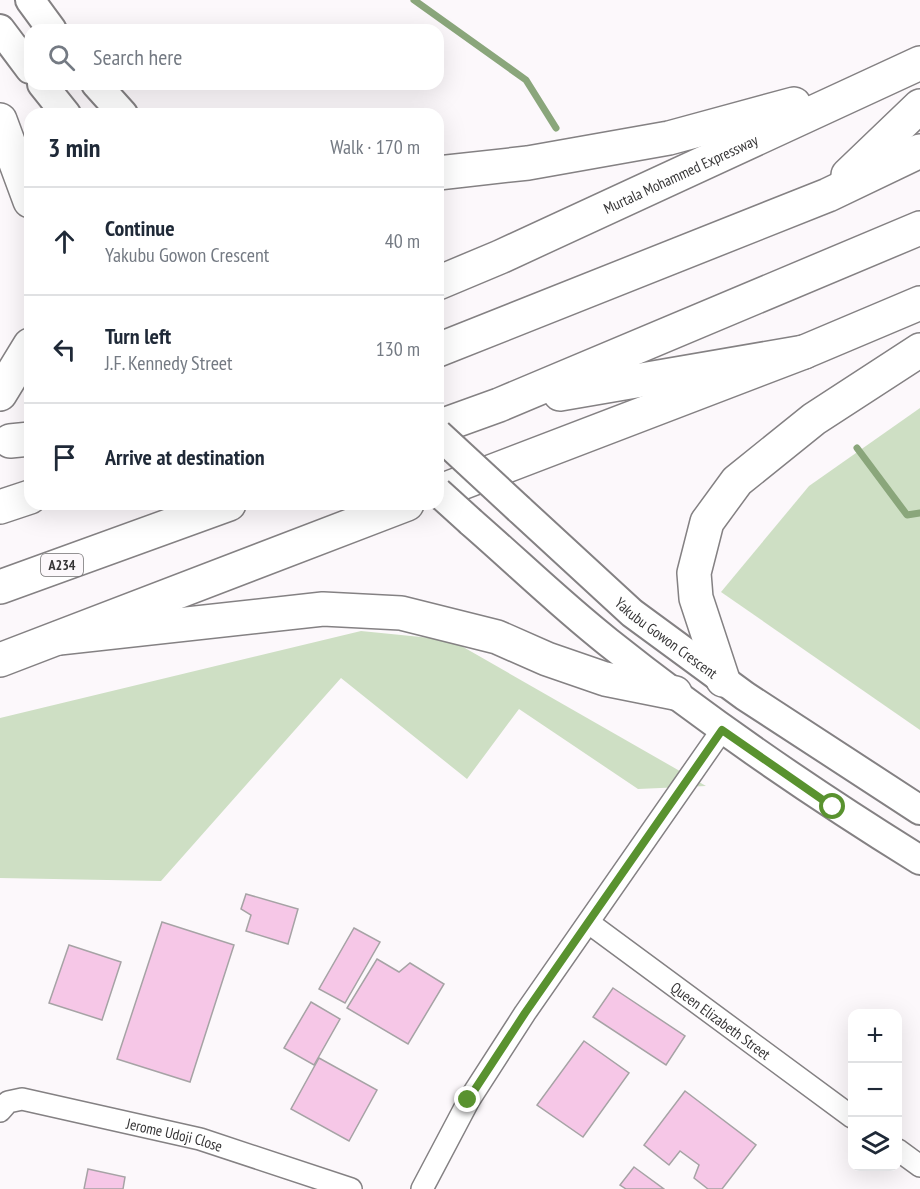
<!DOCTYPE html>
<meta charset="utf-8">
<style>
:root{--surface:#fff;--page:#f2f2f3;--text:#1f2937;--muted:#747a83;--line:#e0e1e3}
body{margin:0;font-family:"PT Sans Narrow",sans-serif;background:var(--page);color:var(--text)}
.controls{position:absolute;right:18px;bottom:18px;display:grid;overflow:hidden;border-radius:12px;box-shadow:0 6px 24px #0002}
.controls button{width:54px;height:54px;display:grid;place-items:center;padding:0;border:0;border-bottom:2px solid var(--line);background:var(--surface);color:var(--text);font:30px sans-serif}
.stop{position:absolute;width:18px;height:18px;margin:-14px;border:4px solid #59922f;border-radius:50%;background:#fff}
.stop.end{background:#59922f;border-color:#fff;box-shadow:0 2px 6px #0008}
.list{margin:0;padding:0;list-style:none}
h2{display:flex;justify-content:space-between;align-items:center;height:78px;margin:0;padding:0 24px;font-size:26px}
h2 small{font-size:20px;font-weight:400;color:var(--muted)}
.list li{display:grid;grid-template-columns:39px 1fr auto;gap:18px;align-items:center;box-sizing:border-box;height:108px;padding:0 24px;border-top:2px solid var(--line)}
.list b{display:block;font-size:22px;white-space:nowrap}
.list p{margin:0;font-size:20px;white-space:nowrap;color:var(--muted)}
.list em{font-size:20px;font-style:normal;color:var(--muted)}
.icon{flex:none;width:33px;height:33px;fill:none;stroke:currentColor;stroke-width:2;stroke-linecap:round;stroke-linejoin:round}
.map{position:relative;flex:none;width:920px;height:1189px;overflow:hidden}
.search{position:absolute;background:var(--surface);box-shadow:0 6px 24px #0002;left:24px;top:24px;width:420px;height:66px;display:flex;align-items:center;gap:15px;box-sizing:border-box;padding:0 21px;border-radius:18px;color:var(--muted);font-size:22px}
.panel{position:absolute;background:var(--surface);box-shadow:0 6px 24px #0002;left:24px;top:108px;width:420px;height:402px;border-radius:18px}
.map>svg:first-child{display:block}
</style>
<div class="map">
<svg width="920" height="1189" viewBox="0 0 920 1189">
<rect width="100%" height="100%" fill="#fcf8fb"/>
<g fill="#cedfc4">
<path d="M920,408V730L721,592L809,486Z"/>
<path d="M361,631L451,640L706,786L638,789L519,709L467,779L341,678L161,881L0,878V718Z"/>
</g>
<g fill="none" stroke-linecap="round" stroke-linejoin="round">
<g stroke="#8aa67b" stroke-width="7">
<path d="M414,0L526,80L556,128"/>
<path d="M857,448L907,515L920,513"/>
</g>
</g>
<g fill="#f6c7e7" stroke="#a6a3a5" stroke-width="1.5">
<path d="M246,894L298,909L288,944L246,931L251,915L241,909Z"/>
<path d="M162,922L234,945L190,1082L117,1059Z"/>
<path d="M354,928L380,942L345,1003L319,989Z"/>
<path d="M69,945L121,962L102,1020L49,1003Z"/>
<path d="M377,959L399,972L410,963L444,984L408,1044L347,1008Z"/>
<path d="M613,988L685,1036L666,1065L593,1017Z"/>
<path d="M311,1002L340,1019L314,1065L284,1048Z"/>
<path d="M584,1041L629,1073L583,1137L537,1105Z"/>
<path d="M319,1058L377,1090L349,1141L291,1109Z"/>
<path d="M685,1091L756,1145L722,1189H708L694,1178L699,1165L680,1151L669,1165L644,1145Z"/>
<path d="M634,1167L664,1189H626L620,1185Z"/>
<path d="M88,1169L125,1177L123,1189H84Z"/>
</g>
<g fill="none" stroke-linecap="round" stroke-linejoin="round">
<g stroke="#848183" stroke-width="24">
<g id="minor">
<path id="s1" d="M589,923L852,1117"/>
<path id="s2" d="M0,1111L8,1102L22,1099L200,1139L351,1189"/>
<path d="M898,1150L920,1166"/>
<path d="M422,1189L469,1100L525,1013L722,730"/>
</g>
</g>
<g stroke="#848183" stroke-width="32">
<g id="secondary">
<path d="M30,0L52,30"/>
<path d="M0,29L30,69"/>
<path d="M42,84L66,114"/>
<path d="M96,84L123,114"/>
<path id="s3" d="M519,509L632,613L745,696L920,810"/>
<path d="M471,522C517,562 560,604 608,642C707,721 812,793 920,860"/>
</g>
</g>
<g stroke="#848183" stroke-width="36">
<g id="trunk">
<path d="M0,120L30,201"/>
<path d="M438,173L528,163L669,138L794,104"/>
<path id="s4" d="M438,283L500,257L920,63"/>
<path d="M0,394L30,345"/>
<path d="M438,492L804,352L920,303"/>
<path d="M59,638L323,609L401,613L497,637L547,659L605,679L675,693"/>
<path d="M0,660L407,504"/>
<path d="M723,680L696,598L694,573L707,522L737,481L814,419L920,350"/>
</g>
</g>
<g stroke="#848183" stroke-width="36">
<g id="motorway">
<path d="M848,175L920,106"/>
<path d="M438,350L828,195L920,151"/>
<path d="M560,394L804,352"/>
<path d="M438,427L499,405L920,228"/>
<path d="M10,441L30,439"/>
<path d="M0,507L30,497"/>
<path d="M0,587L229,504"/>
</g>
</g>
<use href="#minor" stroke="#fff" stroke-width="21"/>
<use href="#secondary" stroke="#fff" stroke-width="28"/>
<use href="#trunk" stroke="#fff" stroke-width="33"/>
<use href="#motorway" stroke="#fff" stroke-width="33"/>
<g stroke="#848183" stroke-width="32" stroke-linecap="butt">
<g id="secondary-bridge">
<path d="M438,434L519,509"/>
<path d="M438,492L471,522"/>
</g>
</g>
<use href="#secondary-bridge" stroke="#fff" stroke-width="28"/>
</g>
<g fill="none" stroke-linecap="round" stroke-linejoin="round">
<path stroke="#59922f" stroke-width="8" d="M468,1100L525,1013L722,730L833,807"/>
</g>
<g text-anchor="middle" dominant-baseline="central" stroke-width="4.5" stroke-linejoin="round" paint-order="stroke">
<rect fill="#fcf8fb" stroke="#717071" stroke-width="1.5" x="41" y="554" width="42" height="22" rx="4.5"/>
<g font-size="14" font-weight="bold" fill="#363536">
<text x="62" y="565">A234</text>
</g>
<g font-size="15" fill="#363536" stroke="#fcf8fb">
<text stroke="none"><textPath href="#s4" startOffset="266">Murtala Mohammed Expressway</textPath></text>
<text stroke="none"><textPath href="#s3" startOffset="196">Yakubu Gowon Crescent</textPath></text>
<text stroke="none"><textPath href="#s1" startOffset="164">Queen Elizabeth Street</textPath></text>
<text stroke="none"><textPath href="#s2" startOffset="183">Jerome Udoji Close</textPath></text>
</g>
</g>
</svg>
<div class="controls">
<button>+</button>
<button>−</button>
<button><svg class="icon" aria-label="layers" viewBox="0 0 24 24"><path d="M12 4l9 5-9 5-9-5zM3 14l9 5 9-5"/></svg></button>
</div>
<div class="stop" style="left:833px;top:807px"></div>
<div class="stop end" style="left:468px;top:1100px"></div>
<div class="search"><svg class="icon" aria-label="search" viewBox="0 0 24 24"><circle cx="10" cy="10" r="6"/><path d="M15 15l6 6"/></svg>Search here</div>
<section class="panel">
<h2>3 min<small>Walk · 170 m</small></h2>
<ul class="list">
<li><svg class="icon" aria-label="ahead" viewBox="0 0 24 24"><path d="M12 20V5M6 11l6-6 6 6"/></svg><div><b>Continue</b><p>Yakubu Gowon Crescent</p></div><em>40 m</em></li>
<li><svg class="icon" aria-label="left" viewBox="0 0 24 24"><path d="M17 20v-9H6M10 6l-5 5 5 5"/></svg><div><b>Turn left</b><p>J.F. Kennedy Street</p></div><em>130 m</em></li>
<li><svg class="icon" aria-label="arrive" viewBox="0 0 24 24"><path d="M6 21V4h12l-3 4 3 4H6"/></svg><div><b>Arrive at destination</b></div></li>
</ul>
</section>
</div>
